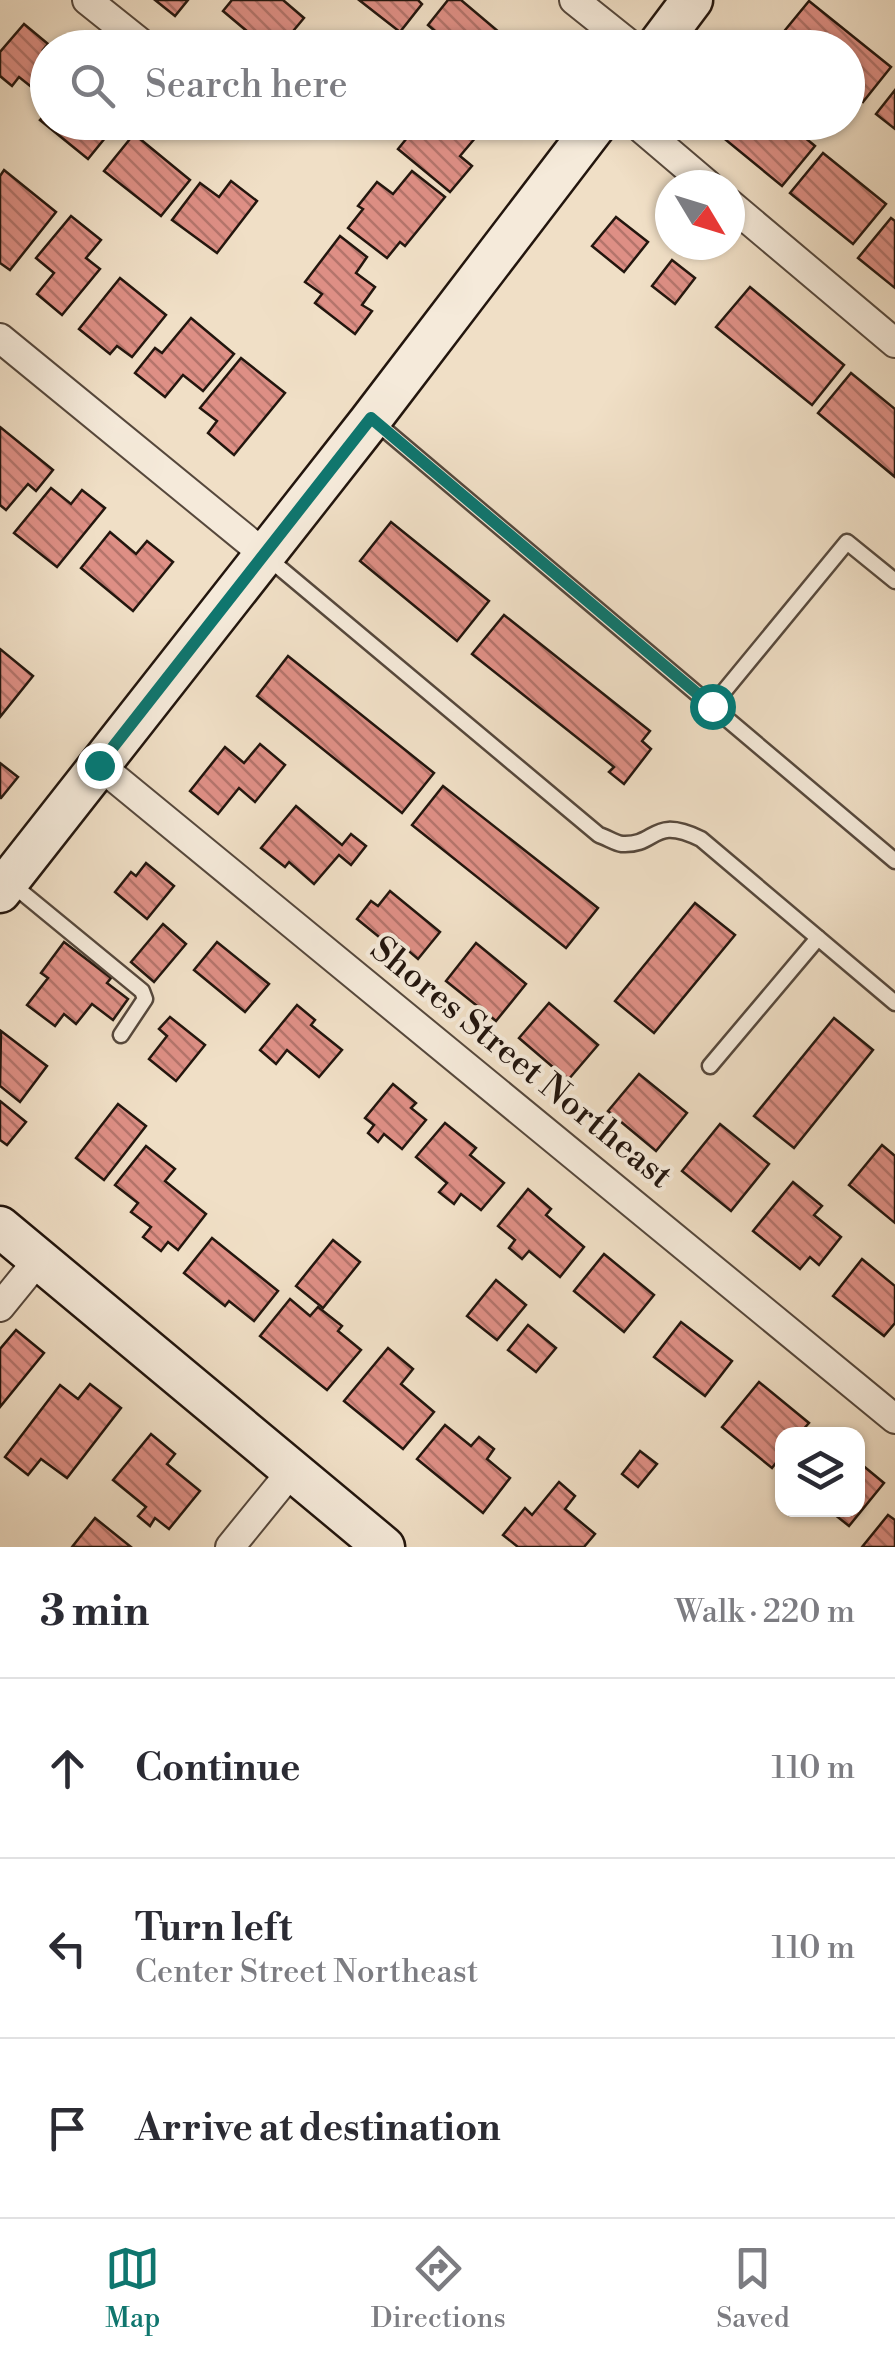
<!DOCTYPE html>
<meta charset="utf-8">
<style>
:root{--surface:#fff;--page:#f2f2f3;--text:#2b2b33;--muted:#7c7c81;--line:#e1e1e2;--accent:#0f766e}
body{margin:0;font-family:"Libre Bodoni",serif;background:var(--page);color:var(--text)}
.controls{position:absolute;right:30px;bottom:30px;display:grid;overflow:hidden;border-radius:20px;box-shadow:0 2px 8px #0004}
.controls button{width:90px;height:90px;display:grid;place-items:center;padding:0;border:0;border-bottom:2px solid var(--line);background:var(--surface);color:var(--text);font:50px sans-serif}
.compass{position:absolute;left:655px;top:170px;width:90px;height:90px;border-radius:50%;background:var(--surface);box-shadow:0 2px 8px #0004;rotate:128deg}
.stop{position:absolute;width:30px;height:30px;margin:-22px;border:8px solid #0f766e;border-radius:50%;background:#fff}
.stop.end{background:#0f766e;border-color:#fff;box-shadow:0 2px 10px #0008}
.list{margin:0;padding:0;list-style:none}
h2{display:flex;justify-content:space-between;align-items:center;height:130px;margin:0;padding:0 40px;font-size:42px}
h2 small{font-size:32px;font-weight:400;color:var(--muted)}
.list li{display:grid;grid-template-columns:65px 1fr auto;gap:30px;align-items:center;box-sizing:border-box;height:180px;padding:0 40px;border-top:2px solid var(--line)}
.list b{display:block;font-size:38px;white-space:nowrap}
.list p{margin:0;font-size:32px;white-space:nowrap;color:var(--muted)}
.list em{font-size:32px;font-style:normal;color:var(--muted)}
.icon{flex:none;width:55px;height:55px;fill:none;stroke:currentColor;stroke-width:2;stroke-linecap:round;stroke-linejoin:round}
.map{position:relative;flex:none;width:895px;height:1547px;overflow:hidden}
.search{position:absolute;background:var(--surface);box-shadow:0 2px 8px #0004;left:30px;right:30px;top:30px;height:110px;display:flex;align-items:center;gap:25px;box-sizing:border-box;padding:0 35px;border-radius:55px;color:var(--muted);font-size:38px}
.sheet{height:670px;background:var(--surface)}
nav{display:flex;justify-content:space-around;align-items:center;box-sizing:border-box;height:140px;border-top:2px solid var(--line);background:var(--surface);font-size:28px;color:var(--muted)}
nav a{display:grid;justify-items:center;gap:5px}
nav .on{color:var(--accent)}
.map>svg:first-child{display:block}
</style>
<div class="map">
<svg width="895" height="1547" viewBox="0 0 895 1547">
<defs>
<pattern id="building-back-hatch" width="6" height="6" patternUnits="userSpaceOnUse" patternTransform="scale(2.5)"><rect width="6" height="6" fill="#de8f85"/><path d="M-1 5l2 2M0 0l6 6M5-1l2 2" fill="none" stroke="#b4746b"/></pattern>
</defs>
<rect width="100%" height="100%" fill="#f0dfc6"/>
<filter id="stains"><feTurbulence type="fractalNoise" baseFrequency=".002" numOctaves="4"/><feColorMatrix values="0 0 0 0 .2 0 0 0 0 .09 0 0 0 0 .02 0 0 0 .5 -.17"/></filter>
<radialGradient id="worn" r=".72"><stop offset=".6" stop-color="#630" stop-opacity="0"/><stop offset="1" stop-color="#630" stop-opacity=".3"/></radialGradient>
<g fill="url(#building-back-hatch)" stroke="#23160e" stroke-width="2.5">
<path d="M155,0H188L175,16Z"/>
<path d="M232,0H283L304,18L279,48H267L223,11Z"/>
<path d="M359,0H418L422,4L400,32Z"/>
<path d="M448,0H461L518,48H455L428,25Z"/>
<path d="M809,1L891,67L863,102L848,89V48H796L781,35Z"/>
<path d="M24,24L48,44L43,50L48,53V73L34,89L19,77L12,86L0,76V52Z"/>
<path d="M895,90V129L876,114Z"/>
<path d="M48,111V122H118L88,159L40,120Z"/>
<path d="M420,122L487,124L460,156L472,166L450,192L398,149Z"/>
<path d="M704,122H786L815,146L782,186Z"/>
<path d="M134,134L190,180L161,216L104,171Z"/>
<path d="M823,153L886,204L853,244L790,193Z"/>
<path d="M4,170L56,212L10,270L0,263V176Z"/>
<path d="M412,171L445,197L405,246L400,242L387,258L348,228L363,209L358,206L377,182L393,194Z"/>
<path d="M231,181L257,201L217,253L172,220L200,183L219,197Z"/>
<path d="M71,216L101,240L86,258L100,269L62,315L37,294L54,273L36,258Z"/>
<path d="M616,217L648,242L624,272L592,246Z"/>
<path d="M891,218L895,221V288L858,258Z"/>
<path d="M340,236L367,257L356,273L375,287L362,305L372,311L355,334L315,303L322,294L305,282Z"/>
<path d="M672,260L695,278L675,304L652,286Z"/>
<path d="M120,278L166,315L132,357L117,346L110,354L79,329Z"/>
<path d="M750,287L844,365L812,405L716,327Z"/>
<path d="M191,318L234,354L203,391L183,375L165,397L135,373L155,348L162,353Z"/>
<path d="M241,358L285,393L234,455L208,433L217,421L200,408Z"/>
<path d="M851,373L895,409V477L818,413Z"/>
<path d="M0,427L53,470L36,491L28,484L6,510L0,505Z"/>
<path d="M51,488L71,504L82,490L105,508L57,567L14,533Z"/>
<path d="M391,522L489,601L457,641L360,561Z"/>
<path d="M110,532L136,554L147,541L173,562L133,611L81,568Z"/>
<path d="M504,615L650,731L642,741L651,749L624,784L609,772L614,767L472,654Z"/>
<path d="M0,649L33,676L0,717Z"/>
<path d="M288,656L434,773L402,813L257,696Z"/>
<path d="M260,744L285,765L255,802L239,788L218,814L190,791L225,747L244,763Z"/>
<path d="M0,763L18,777L1,798H0Z"/>
<path d="M443,786L598,908L566,948L412,825Z"/>
<path d="M296,806L342,845L351,834L366,846L351,865L339,855L314,884L289,862L285,867L261,848Z"/>
<path d="M146,863L174,886L147,919L115,892L131,872L136,876Z"/>
<path d="M390,891L440,932L418,959L389,934L384,941L357,919L371,901L378,906Z"/>
<path d="M695,903L735,935L654,1033L615,1001Z"/>
<path d="M163,924L186,944L154,982L131,962Z"/>
<path d="M64,942L111,978L107,983L128,999L113,1020L92,1004L76,1024L64,1014L55,1026L27,1005L48,978L41,973Z"/>
<path d="M217,942L269,984L245,1012L194,970Z"/>
<path d="M476,943L526,984L496,1021L446,981Z"/>
<path d="M549,1003L598,1045L568,1080L519,1038Z"/>
<path d="M297,1005L315,1020L311,1025L342,1050L319,1077L287,1050L276,1064L260,1050Z"/>
<path d="M170,1017L205,1045L176,1081L149,1059L167,1036L159,1029Z"/>
<path d="M834,1018L873,1050L794,1148L754,1116Z"/>
<path d="M1,1031L47,1066L20,1102L0,1086Z"/>
<path d="M639,1074L687,1113L656,1151L608,1111Z"/>
<path d="M393,1084L416,1103L411,1108L426,1120L402,1149L384,1134L378,1142L368,1133L374,1125L365,1118Z"/>
<path d="M0,1101L26,1122L7,1145L0,1140Z"/>
<path d="M118,1104L146,1126L104,1180L76,1158Z"/>
<path d="M445,1123L476,1148L470,1155L504,1183L481,1210L461,1194L454,1204L439,1192L447,1183L416,1157Z"/>
<path d="M720,1124L769,1164L731,1211L682,1171Z"/>
<path d="M882,1145L895,1156V1223L849,1185Z"/>
<path d="M146,1146L175,1169L165,1181L206,1214L178,1250L168,1242L161,1251L143,1237L151,1227L131,1212L138,1203L115,1185Z"/>
<path d="M793,1182L822,1206L814,1215L841,1237L819,1265L810,1257L800,1269L753,1231Z"/>
<path d="M528,1189L551,1209L546,1215L584,1247L560,1277L529,1251L522,1259L509,1248L515,1240L498,1226Z"/>
<path d="M212,1238L278,1291L254,1321L229,1301L225,1306L184,1273Z"/>
<path d="M333,1240L360,1262L323,1308L296,1286Z"/>
<path d="M604,1254L654,1295L624,1332L574,1291Z"/>
<path d="M862,1259L895,1286V1323L884,1336L833,1296Z"/>
<path d="M496,1280L526,1305L497,1340L467,1316Z"/>
<path d="M290,1299L310,1316L318,1307L342,1326L338,1331L361,1350L327,1390L260,1336Z"/>
<path d="M681,1322L732,1361L705,1396L654,1357Z"/>
<path d="M528,1325L556,1348L536,1372L508,1350Z"/>
<path d="M16,1330L44,1353L0,1407V1349Z"/>
<path d="M388,1348L413,1369L401,1384L434,1412L403,1449L344,1401Z"/>
<path d="M759,1382L809,1423L799,1434H782V1455L772,1468L722,1427Z"/>
<path d="M90,1384L121,1408L67,1478L41,1459L28,1475L5,1457L60,1385L78,1399Z"/>
<path d="M445,1425L471,1446L479,1437L494,1449L487,1459L510,1478L483,1513L417,1459Z"/>
<path d="M151,1434L175,1454L167,1464L200,1491L169,1529L155,1518L150,1526L138,1516L146,1507L113,1480Z"/>
<path d="M640,1451L657,1464L638,1487L622,1474Z"/>
<path d="M861,1464L884,1483L849,1526L829,1510H858V1469Z"/>
<path d="M559,1482L575,1496L565,1509L595,1534L584,1547H518L503,1535L525,1508L532,1515Z"/>
<path d="M888,1515L895,1520V1547H862Z"/>
<path d="M95,1518L131,1547H72Z"/>
</g>
<g fill="none" stroke-linecap="round" stroke-linejoin="round">
<g stroke="#56483c" stroke-width="19">
<g id="lane">
<path d="M372,419L895,861"/>
<path d="M268,558L599,835C606,837 615,843 622,844C658,846 651,815 701,839L895,1003"/>
<path d="M712,706L847,542L895,581"/>
<path d="M13,885L142,991L145,999L121,1035"/>
<path d="M710,1066L818,938"/>
</g>
</g>
<g stroke="#56483c" stroke-width="32">
<g id="street">
<path d="M87,0L147,48"/>
<path d="M574,0L634,48"/>
<path d="M634,122L708,185"/>
<path d="M730,204L895,343"/>
<path d="M0,338L264,554"/>
<path d="M99,765L895,1419"/>
<path d="M0,1307L39,1259"/>
<path d="M230,1547L291,1472"/>
</g>
</g>
<g stroke="#23160e" stroke-width="45">
<g id="secondary">
<path d="M656,48L692,0"/>
<path d="M0,892L369,422L598,122"/>
<path d="M0,1227L384,1547"/>
</g>
</g>
<use href="#lane" stroke="#f5eada" stroke-width="14"/>
<use href="#street" stroke="#f5eada" stroke-width="28"/>
<use href="#secondary" stroke="#f5eada" stroke-width="40"/>
</g>
<g fill="none" stroke-linecap="round" stroke-linejoin="round">
<path stroke="#0f766e" stroke-width="12" d="M99,765L371,418L712,706"/>
</g>
<g text-anchor="middle" dominant-baseline="central" stroke-width="8" stroke-linejoin="round" paint-order="stroke">
<g font-size="35" fill="#23160e" stroke="#f5eada">
<text transform="translate(521 1063) rotate(39)">Shores Street Northeast</text>
</g>
</g>
<rect width="100%" height="100%" filter="url(#stains)"/>
<rect width="100%" height="100%" fill="url(#worn)"/>
</svg>
<div class="controls">
<button><svg class="icon" aria-label="layers" viewBox="0 0 24 24"><path d="M12 4l9 5-9 5-9-5zM3 14l9 5 9-5"/></svg></button>
</div>
<svg class="compass" viewBox="-18 -18 36 36"><path d="M0-13l5 13h-10z" fill="#e53935"/><path d="M0 13l5-13h-10z" fill="#7c7c81"/></svg>
<div class="stop" style="left:712px;top:706px"></div>
<div class="stop end" style="left:99px;top:765px"></div>
<div class="search"><svg class="icon" aria-label="search" viewBox="0 0 24 24"><circle cx="10" cy="10" r="6"/><path d="M15 15l6 6"/></svg>Search here</div>
</div>
<section class="sheet">
<h2>3 min<small>Walk · 220 m</small></h2>
<ul class="list">
<li><svg class="icon" aria-label="ahead" viewBox="0 0 24 24"><path d="M12 20V5M6 11l6-6 6 6"/></svg><div><b>Continue</b></div><em>110 m</em></li>
<li><svg class="icon" aria-label="left" viewBox="0 0 24 24"><path d="M17 20v-9H6M10 6l-5 5 5 5"/></svg><div><b>Turn left</b><p>Center Street Northeast</p></div><em>110 m</em></li>
<li><svg class="icon" aria-label="arrive" viewBox="0 0 24 24"><path d="M6 21V4h12l-3 4 3 4H6"/></svg><div><b>Arrive at destination</b></div></li>
</ul>
</section>
<nav>
<a class="on"><svg class="icon" aria-label="map" viewBox="0 0 24 24"><path d="M3 6l6-2 6 2 6-2v14l-6 2-6-2-6 2zM9 4v14M15 6v14"/></svg>Map</a>
<a><svg class="icon" aria-label="directions" viewBox="0 0 24 24"><path d="M12 3l9 9-9 9-9-9zM9 14v-3h6M13 9l2 2-2 2"/></svg>Directions</a>
<a><svg class="icon" aria-label="saved" viewBox="0 0 24 24"><path d="M7 4h10v16l-5-4-5 4z"/></svg>Saved</a>
</nav>
